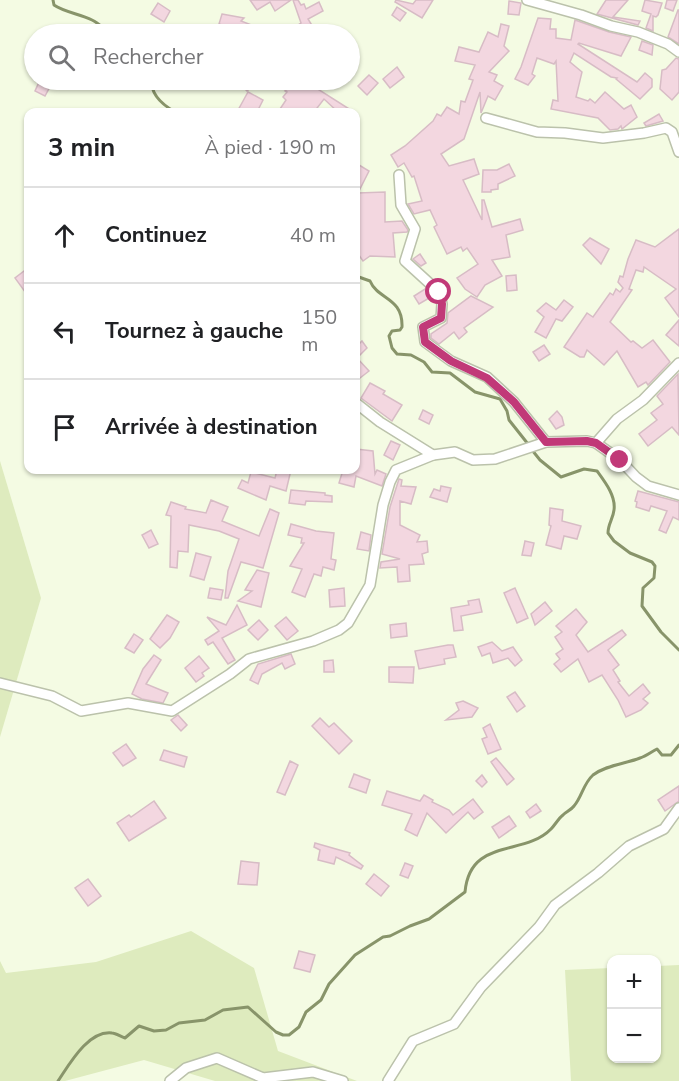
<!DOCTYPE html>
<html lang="fr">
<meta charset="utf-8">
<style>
:root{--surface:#fff;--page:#f6f6f6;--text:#202124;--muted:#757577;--line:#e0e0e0}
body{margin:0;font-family:"Nunito Sans",sans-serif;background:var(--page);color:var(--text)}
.controls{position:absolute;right:18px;bottom:18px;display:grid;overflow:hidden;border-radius:12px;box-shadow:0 2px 4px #0004}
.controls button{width:54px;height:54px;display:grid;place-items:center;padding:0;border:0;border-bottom:2px solid var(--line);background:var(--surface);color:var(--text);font:30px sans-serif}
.stop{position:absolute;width:18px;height:18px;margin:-14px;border:4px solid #c13978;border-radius:50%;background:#fff}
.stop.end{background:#c13978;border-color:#fff;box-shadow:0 2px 6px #0008}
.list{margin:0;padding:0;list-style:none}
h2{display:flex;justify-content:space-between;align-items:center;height:78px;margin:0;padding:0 24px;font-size:26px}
h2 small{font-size:20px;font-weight:400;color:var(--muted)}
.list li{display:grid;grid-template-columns:39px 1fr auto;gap:18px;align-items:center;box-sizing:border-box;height:96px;padding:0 24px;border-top:2px solid var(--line)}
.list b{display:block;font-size:22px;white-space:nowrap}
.list em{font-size:20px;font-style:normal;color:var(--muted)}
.icon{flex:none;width:33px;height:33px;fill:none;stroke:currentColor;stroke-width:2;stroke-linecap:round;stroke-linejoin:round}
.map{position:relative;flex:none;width:679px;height:1081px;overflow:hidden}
.search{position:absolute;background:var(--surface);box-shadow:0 2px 4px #0004;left:24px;top:24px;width:336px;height:66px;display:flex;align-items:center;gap:15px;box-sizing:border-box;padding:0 21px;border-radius:33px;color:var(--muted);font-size:22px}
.panel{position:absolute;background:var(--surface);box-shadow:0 2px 4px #0004;left:24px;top:108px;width:336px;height:366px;border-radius:12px}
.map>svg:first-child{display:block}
</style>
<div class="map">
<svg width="679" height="1081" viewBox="0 0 679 1081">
<rect width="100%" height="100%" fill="#f4fbe3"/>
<g fill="#deebbe">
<path d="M0,461L41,598L0,737Z"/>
<path d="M191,931L254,968L278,1051L357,1081H215L144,1060L65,1081H0V961L6,973L96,962Z"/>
<path d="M679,965V1081H571L565,970L611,968L612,1058H656L657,966Z"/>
</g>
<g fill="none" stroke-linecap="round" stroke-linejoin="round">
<g stroke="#88946a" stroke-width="3">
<path d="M53,0L54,5C64,12 80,14 92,20C100,24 105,30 112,34"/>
<path d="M152,80C150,95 163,105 175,112"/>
<path d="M356,276L370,281C378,300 403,297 402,327L400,330L392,331L389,336L392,348L397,354L411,355L424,362L432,372L450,373L475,392L500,399L507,411L509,420L528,444"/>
<path d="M532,450L540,460L561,477L584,469L597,471C605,482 616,496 614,510C613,519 608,524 608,533L614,541L630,553L652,562L655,566L654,578L643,588L642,606L661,632L679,650"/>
<path d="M58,1081C69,1065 88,1030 112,1033C116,1033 121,1037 125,1038L139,1026L154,1031L166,1030L179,1023L205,1020L223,1010L248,1007L276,1032L283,1035H289L299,1027L306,1012L321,1000L329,984L355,955L383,937L390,936L410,926L429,919L465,892C470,837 524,857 551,829C555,825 558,819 563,815C566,812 571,810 574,806C582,797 583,784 593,775C606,765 625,764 640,758C646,756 651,752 657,749L662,755H671L679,745"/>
</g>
</g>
<g fill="#f3d7e0" stroke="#d7bcc5" stroke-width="1.5">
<path d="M250,0H291L275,11L270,2L257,10Z"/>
<path d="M293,0H298L301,5L304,4L306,9L319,2L323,11L308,19L316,32L311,34H304L298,25L301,23Z"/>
<path d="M396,0L413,4L416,0H433L422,18L395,2Z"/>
<path d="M606,0H628L613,17L640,21L638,25L597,14Z"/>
<path d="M645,0L662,3L658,15L656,17L653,16V31L646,28L651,14L642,11Z"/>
<path d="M667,0H677L673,11L665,8Z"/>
<path d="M509,1L521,3L519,15L508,14Z"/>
<path d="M158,3L170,11L164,22L151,14Z"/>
<path d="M397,7L406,13L400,21L392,15Z"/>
<path d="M678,10H679V44L668,37Z"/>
<path d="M222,14L244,18L241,21L275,34H248L230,27L227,29L228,27L219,24Z"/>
<path d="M538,18L551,19L550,29H556V38L571,40L575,20L609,32L631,37L621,56L579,43L578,44L637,82L645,73L652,79V87L640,99L616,79L617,78L611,77L574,53L570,62L582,72L576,97L588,101L590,99L595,103L605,92L624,109L631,105L637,117L622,129L621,126L618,129L610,130L598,118L551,109L553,100L558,101L556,61L554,64L537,58L532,74L535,76L528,85L515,79L521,67Z"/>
<path d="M501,24L509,26L504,46L509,51L489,72L497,75L494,81L503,86L495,100L488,96L481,113L480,92L464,139L441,154L449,166L474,159L479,174L463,180L482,220V200H484L492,227L520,219L523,230L506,235L510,257L492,260L502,276L485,285L477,297L465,289L457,278L478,264L467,248L463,251L461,247L447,254L434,227L437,225L430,210L414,214L408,204L422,201L414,176L412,177L404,163L398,167L391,155L405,146L433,121L437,114L441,116L447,107L459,114L461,101L465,102L473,80L469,79L475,65L455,61L459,47L479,52L488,32L498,37Z"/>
<path d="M642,41L653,45L652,55L639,50Z"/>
<path d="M676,58L679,59V92L672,100L660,89L662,70L666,69Z"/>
<path d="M397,67L404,77L390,88L383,79Z"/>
<path d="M369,75L378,83L367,95L358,86Z"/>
<path d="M40,80L52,83L45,96L35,91Z"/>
<path d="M236,80H260L247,91Z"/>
<path d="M300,80H327L316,88L354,112H338L324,99L314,112H278L286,100L283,97L287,92L285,91Z"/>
<path d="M248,92L263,100L257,112H237Z"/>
<path d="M659,114L663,121L646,126L644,123Z"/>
<path d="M509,164L515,176L498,184V189L491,190V192H482L483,170H497Z"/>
<path d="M359,165L369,171L358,193L385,192V222L402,221L408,230L407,232L393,233L395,257L370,256L363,261L356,251V172Z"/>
<path d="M679,229V317L665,298L676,289L644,267L643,272L636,270L629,289L632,290L610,322L631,342L633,341L642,348L653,340L670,362L648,385L646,382L638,387L617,351L604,365L587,350L584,357H580L564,347L587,313L593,317L610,293L613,295L616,289L620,292L623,288L618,282L620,276L623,277L628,259L636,240L655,247Z"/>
<path d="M590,238L609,249L601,264L583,245Z"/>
<path d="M420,254L426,263L421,266L413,259Z"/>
<path d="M28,268V296L15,278Z"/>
<path d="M516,275L517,290L507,291L506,276Z"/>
<path d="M425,289L431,297L419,304L414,296Z"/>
<path d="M471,296L493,307L464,328L467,332L459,339L454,332L439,344L431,338V334L447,323L448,313Z"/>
<path d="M564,300L573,307L562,321L556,319L546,338L535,332L544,317L537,311L546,303L556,310Z"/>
<path d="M679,320V346L666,335Z"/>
<path d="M362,341L367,348L357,358L369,371L360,378L356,373V347Z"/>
<path d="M544,345L550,354L539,361L533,352Z"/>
<path d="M678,374L679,435L672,427L648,446L639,434L657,420L651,413L663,404L657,396Z"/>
<path d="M370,383L385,391L383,394L402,405L392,421L361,398Z"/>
<path d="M423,410L433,415L429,424L419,419Z"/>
<path d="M557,411L562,417L564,425L556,429L549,419Z"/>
<path d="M391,441L400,445L393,460L384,455Z"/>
<path d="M356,449L373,451L375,474L377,470L386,474L382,486L356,476L354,487L339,483L343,470H356Z"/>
<path d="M277,470H291L286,491L270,486L266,500L238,488L242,480L248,483L251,472L275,478Z"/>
<path d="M399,479L402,480L401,486L416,487L411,504L400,501V525L420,535L417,542L427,541L428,552L422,554L424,564L409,565L410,581L398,582L397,567L380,568L381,562L400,559L382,554L390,507Z"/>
<path d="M441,486L451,488L447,502L430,497L434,489L440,491Z"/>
<path d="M291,490L325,493V495L332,496V502L306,501L305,505L289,503Z"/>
<path d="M638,491L679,502V520L673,517L666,533L659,530L667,511L651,506L649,511L636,507L637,502L635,501Z"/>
<path d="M211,500L228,507L222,521L259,536L270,509L279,513L263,568L241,562L228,598H225L228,571L239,539L219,531L189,525L188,552L178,551L177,568L170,567L171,516L166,515L171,502L186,507L185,509L206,513Z"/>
<path d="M550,508L563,510L562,521L581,526L577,539L564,536L561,549L546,545L551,526L549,525Z"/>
<path d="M291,524L316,531L334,533L331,559L336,560L334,570L323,567L321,576L314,574L305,597L292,592L302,569L290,566L304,543H301L302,538L288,535Z"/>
<path d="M151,530L158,544L149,548L142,535Z"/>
<path d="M361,532L371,535L369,551L357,549Z"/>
<path d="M525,541L534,543L531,556L522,555Z"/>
<path d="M196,553L211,557L204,580L190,576Z"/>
<path d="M257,570L269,573L261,607L238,601L252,591L245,590Z"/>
<path d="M210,588L223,590L221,600L208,598Z"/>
<path d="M344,588L345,606L330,607L329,590Z"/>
<path d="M515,588L528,618L517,623L504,593Z"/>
<path d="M479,599L482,612L461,616L463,630L454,631L451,608L469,605L468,601Z"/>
<path d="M545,602L552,611L535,625L531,614Z"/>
<path d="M237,605L247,625L222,638L235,660L228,664L215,645L213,642L208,645L205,640L219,631L207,617L226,625Z"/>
<path d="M576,609L587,622L576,635L588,652L622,630L626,635L608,650L619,665L613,670L620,681L618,682L629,696L643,684L650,693L643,699L648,703L641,710L626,717L618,700L602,675L589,682L578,659L561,672L554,664L560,659L556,654L563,649L555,637L562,632L556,626Z"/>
<path d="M167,615L179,622L170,638L160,648L150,639Z"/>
<path d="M286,617L298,631L287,640L275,626Z"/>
<path d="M259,620L268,630L258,640L248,630Z"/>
<path d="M406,623L407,636L391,638L390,625Z"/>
<path d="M134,634L143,640L134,653L125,648Z"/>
<path d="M492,642L502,651L513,647L522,660L515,666L508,658L493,663L490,653L482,656L478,647Z"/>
<path d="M448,645H453L456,657L444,659L445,664L419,669L415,651Z"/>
<path d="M291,654L295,664L285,669L282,663L262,674L258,684L250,680L258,664Z"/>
<path d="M154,655L161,660L146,684L168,693L163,703L142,699L132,694L143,669Z"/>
<path d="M199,656L209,668L202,673L204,676L196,682L185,668Z"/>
<path d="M333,660L334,672H324V661Z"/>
<path d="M389,667H414L413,683L389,682Z"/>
<path d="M515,692L525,706L517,712L507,697Z"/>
<path d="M463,701L478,708L472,717L446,720L459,710L456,703Z"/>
<path d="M178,715L187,725L181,731L171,720Z"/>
<path d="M320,718L329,727L334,723L352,741L339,754L312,726Z"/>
<path d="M490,724L501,749L488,754L482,739L487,737L483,728Z"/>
<path d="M126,744L136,758L123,766L113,753Z"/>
<path d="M164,750L187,757L184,767L160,760Z"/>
<path d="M496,758L514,779L507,785L491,762Z"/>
<path d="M290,761L298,765L285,795L277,792Z"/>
<path d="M354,774L370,780L366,793L349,787Z"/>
<path d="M482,775L487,782L482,787L476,781Z"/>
<path d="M679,786V801L665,811L658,800Z"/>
<path d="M387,791L420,801L424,795L433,800L432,802L449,810L453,815L473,799L483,812L474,819L468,812L446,833L427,813L417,836L405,830L412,814L382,805Z"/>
<path d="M154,801L166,818L129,841L117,823L129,815L131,817Z"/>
<path d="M536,804L541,811L530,818L526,812Z"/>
<path d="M509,816L516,826L499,838L492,827Z"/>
<path d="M315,843L350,853L349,855L363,866L361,869L336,857L334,864L318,860L320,850L314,847Z"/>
<path d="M241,861L259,863L257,885L238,884Z"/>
<path d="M405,863L413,866L408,878L400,875Z"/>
<path d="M374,874L389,886L381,896L366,884Z"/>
<path d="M88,879L101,896L88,906L75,888Z"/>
<path d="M299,951L315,955L310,972L294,968Z"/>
</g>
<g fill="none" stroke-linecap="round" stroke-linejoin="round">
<g stroke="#bbc2ab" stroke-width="12">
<g id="street">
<path d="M527,0L581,15L611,26L638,32L668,44L679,52"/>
<path d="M486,118L537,132L565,133L603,138L644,133L666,128L672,132L679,152"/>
<path d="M399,175L401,205L415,229L405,261L439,292L442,304L441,318L423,327L425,342L451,361L487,377L514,402L546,442"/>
<path d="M356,403L380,422L433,455"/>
<path d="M596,443L617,419L643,400L679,363"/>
<path d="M0,683L52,696L81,711L128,703L172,711L230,674L249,659L313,641L339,630L348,623L370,585L383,505L390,482L396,470L433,455L455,452L473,460L495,459L546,442L587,441L596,443L620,460L636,477L648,486L679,495"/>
<path d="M170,1081L186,1068L217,1058L263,1078L313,1072L343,1081"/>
<path d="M388,1081L413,1041L454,1024L481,987L539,927L555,905L598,873L629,846L664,829L679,808"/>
</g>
</g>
<use href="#street" stroke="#fff" stroke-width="9"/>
</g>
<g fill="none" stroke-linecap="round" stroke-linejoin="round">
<path stroke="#c13978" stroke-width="8" d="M439,292L442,304L441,318L423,327L425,342L451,361L487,378L514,402L546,442L587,441L596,443L620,460"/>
</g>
</svg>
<div class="controls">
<button>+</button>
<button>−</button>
</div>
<div class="stop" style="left:439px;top:292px"></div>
<div class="stop end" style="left:620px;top:460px"></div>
<div class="search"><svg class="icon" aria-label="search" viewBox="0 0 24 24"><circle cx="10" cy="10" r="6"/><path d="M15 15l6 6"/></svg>Rechercher</div>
<section class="panel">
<h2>3 min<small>À pied · 190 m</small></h2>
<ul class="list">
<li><svg class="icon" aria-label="ahead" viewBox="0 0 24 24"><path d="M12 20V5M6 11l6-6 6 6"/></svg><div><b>Continuez</b></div><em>40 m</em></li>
<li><svg class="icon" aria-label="left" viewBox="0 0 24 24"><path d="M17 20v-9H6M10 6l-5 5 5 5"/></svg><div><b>Tournez à gauche</b></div><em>150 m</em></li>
<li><svg class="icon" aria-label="arrive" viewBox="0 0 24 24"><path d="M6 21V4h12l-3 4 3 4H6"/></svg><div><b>Arrivée à destination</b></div></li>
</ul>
</section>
</div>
